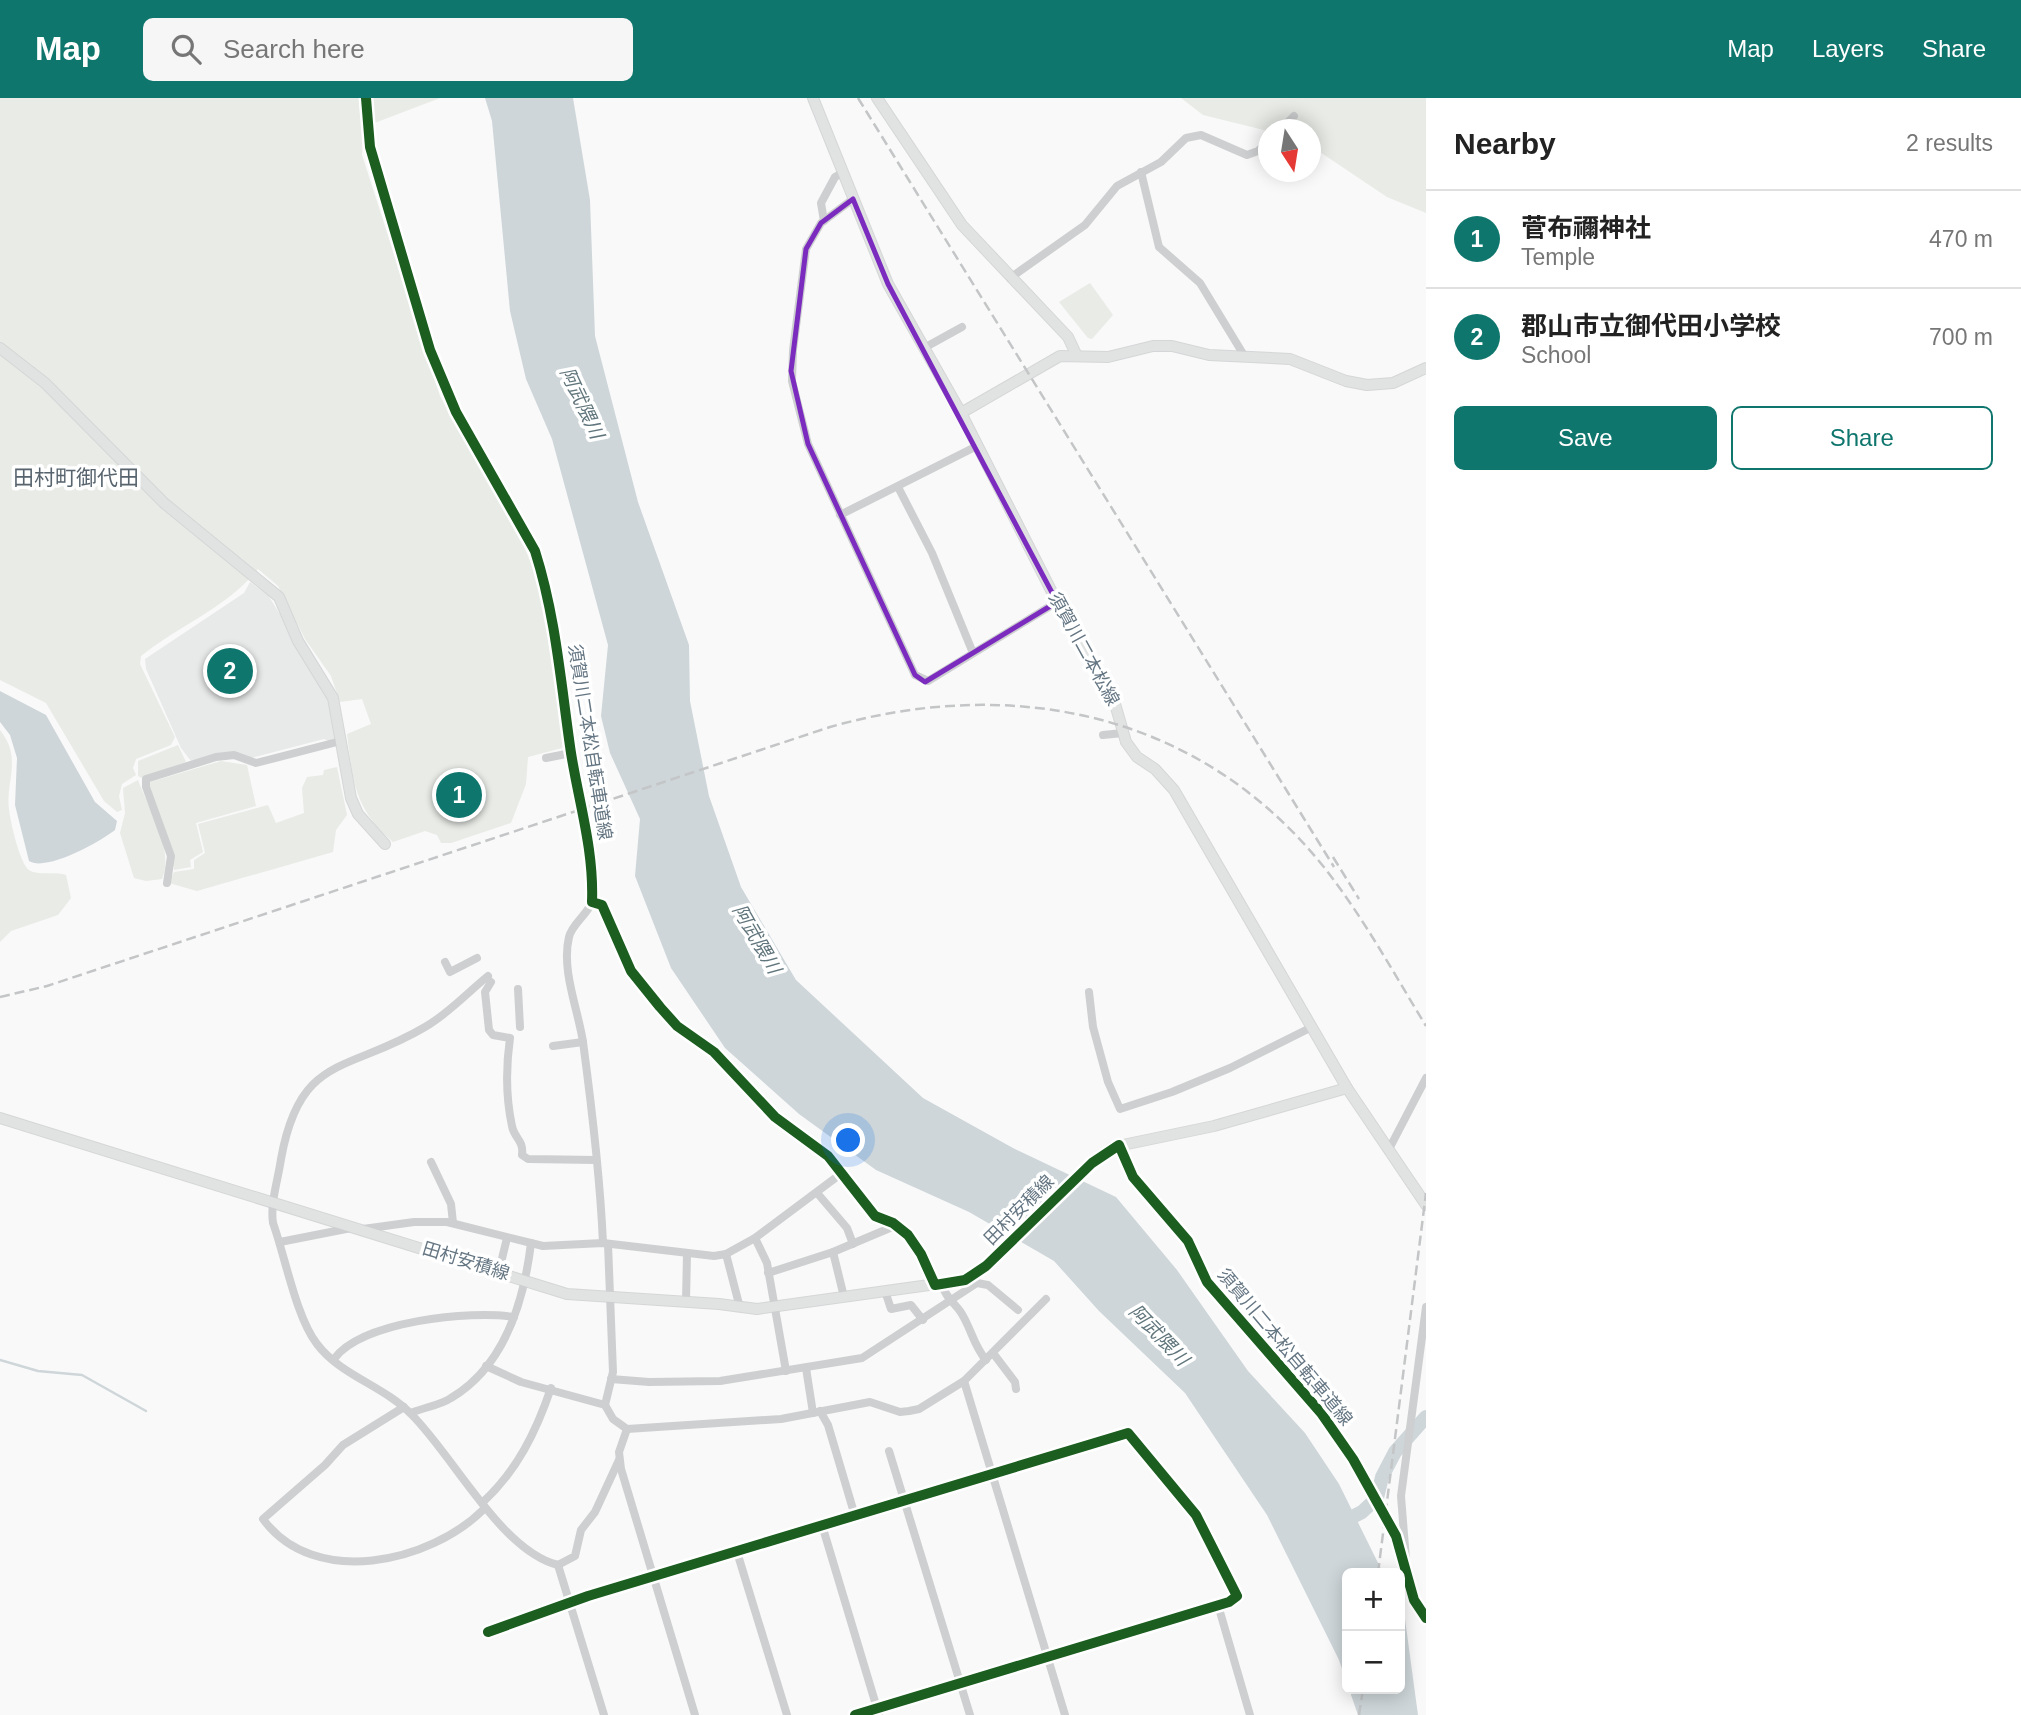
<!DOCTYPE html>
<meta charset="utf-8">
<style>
:root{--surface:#fff;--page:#f6f6f6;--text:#222;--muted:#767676;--line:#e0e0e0;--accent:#0f766e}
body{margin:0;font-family:Arial,"Noto Sans JP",sans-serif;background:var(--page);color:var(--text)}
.controls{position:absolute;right:21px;bottom:21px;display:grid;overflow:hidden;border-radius:10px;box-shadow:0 4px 18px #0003}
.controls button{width:63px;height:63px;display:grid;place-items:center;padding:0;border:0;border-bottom:2px solid var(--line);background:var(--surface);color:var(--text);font:35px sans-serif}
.compass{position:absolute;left:1258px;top:21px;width:63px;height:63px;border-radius:50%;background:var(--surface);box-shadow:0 4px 18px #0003;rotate:168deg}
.you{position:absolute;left:849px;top:1043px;width:24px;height:24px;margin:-18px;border:5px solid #fff;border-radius:50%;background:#1a73e8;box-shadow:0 0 0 10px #1a73e833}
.badge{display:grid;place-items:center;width:46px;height:46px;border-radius:50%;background:var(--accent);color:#fff;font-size:23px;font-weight:700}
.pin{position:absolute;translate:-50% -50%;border:4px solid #fff;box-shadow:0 2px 7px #0006}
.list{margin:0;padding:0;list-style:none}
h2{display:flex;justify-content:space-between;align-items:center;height:91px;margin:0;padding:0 28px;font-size:30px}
h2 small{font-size:23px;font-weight:400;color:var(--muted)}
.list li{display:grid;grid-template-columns:46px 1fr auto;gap:21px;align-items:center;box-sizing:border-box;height:98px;padding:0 28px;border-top:2px solid var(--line)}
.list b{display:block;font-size:26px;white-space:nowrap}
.list p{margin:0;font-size:23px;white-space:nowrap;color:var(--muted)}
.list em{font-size:23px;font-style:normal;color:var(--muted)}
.actions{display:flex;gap:14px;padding:21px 28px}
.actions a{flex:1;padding:16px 0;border:2px solid var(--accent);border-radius:10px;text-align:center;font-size:24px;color:var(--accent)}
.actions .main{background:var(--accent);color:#fff}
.icon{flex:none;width:38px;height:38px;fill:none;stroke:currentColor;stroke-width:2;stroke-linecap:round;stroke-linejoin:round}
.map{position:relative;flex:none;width:1426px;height:1617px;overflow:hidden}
header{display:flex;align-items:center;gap:42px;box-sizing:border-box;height:98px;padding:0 35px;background:var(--accent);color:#fff}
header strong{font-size:33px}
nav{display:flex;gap:38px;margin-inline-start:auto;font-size:24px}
.search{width:490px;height:63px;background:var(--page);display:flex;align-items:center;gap:18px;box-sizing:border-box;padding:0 24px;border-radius:10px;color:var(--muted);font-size:26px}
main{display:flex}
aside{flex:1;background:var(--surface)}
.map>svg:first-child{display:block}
</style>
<header>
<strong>Map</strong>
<div class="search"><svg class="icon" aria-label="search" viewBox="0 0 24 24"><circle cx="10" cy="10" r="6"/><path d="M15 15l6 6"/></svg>Search here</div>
<nav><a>Map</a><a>Layers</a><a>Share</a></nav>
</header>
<main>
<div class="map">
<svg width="1426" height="1617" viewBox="0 0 1426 1617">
<rect width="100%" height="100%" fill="#f9f9f9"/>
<path fill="#e8e9e9" d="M250,484L268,497L325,589L339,648L324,641L251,660L223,655L191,663L181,650L146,571L145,561L244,495Z"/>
<g fill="#e8ebe6">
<path d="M0,0H440L364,29L362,57L440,298L525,451L539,483L567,642L562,650L528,659L526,686L511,725L451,745H441L437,737L425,733L393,744C354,710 353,684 347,636L371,626L362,601L340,604L331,578L305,541L278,488L258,471C228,509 178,528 141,558L140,566L175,639L171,647L136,661L133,670L136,677L122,686L119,698L122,712L117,714L104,703L46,605L0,582Z"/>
<path d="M1181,0H1426V115L1387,99L1311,48L1310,32L1268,33L1203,17Z"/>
<path d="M1090,185L1113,217L1092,241L1088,240L1059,204Z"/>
<path d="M0,632C23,661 5,684 9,711C10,723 20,766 29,772C37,778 55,773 66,777L71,800L58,817L11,833L0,844Z"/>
<path d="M178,647L186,664L142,680L138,678V663Z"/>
<path d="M221,663L247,667L256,708L196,725L203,754L190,762L191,769L174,772L173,762L147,685Z"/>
<path d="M337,669L347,717L336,732L333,754L197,793L169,785L174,774L194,771V762L205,755L198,726L268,707L276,725L304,715L302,690L307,679L323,677L324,672Z"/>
<path d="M138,682C148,710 175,752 162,781L146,783L134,780L120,735L125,715L123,690Z"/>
</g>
<g fill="#ced6d9">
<path d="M485,0H573L590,102L595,238L638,404L689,547L690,603L709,698L741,789L796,882L923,1000L1013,1050L1116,1099L1177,1172L1248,1273L1305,1335L1339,1386L1383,1475H1347V1585L1339,1562L1267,1417L1185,1295L1099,1213L1054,1163L969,1114L876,1072L799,1016L725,950L671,870L635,778L640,721L610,655L601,618L608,547L552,341L526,281L510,213L492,23Z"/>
<path d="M0,593L46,617L95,704L117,723L115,732C100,744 46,774 29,763L15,707L17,660L10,637L0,624Z"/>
<path d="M1400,1509L1405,1521L1418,1617H1358L1349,1591H1400Z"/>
</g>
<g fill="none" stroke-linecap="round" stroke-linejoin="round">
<path stroke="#ced6d9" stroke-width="2.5" d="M0,1262L38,1273L82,1277L146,1313"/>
<path stroke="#ced6d9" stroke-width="14" d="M1337,1427L1362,1414L1377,1400L1382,1379L1395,1354L1426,1319"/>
<g stroke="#d5d6d7" stroke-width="12">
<g id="secondary">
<path d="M813,0L888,186L961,315L1057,504L1113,599L1126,644L1137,659L1155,671L1174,692L1347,990L1426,1107"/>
<path d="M877,0L962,127L1068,239L1076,256"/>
<path d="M0,250L45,285L164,405L279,499L298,543L333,600L351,700L358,716L385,746"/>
<path d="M961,315L1060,258L1108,259L1153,248H1172L1209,257L1290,261L1346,283L1367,287L1393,285L1426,270"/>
<path d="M0,1020L567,1196L719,1206L757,1211L965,1182L986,1168L1092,1065L1113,1049L1214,1028L1347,990"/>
</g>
</g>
<g stroke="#cecfd0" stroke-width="8">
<path d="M1280,32L1294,18"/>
<path d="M1141,74L1159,149L1200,185L1245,259"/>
<path d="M853,101L821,125L806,151L793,252L792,283L808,346L915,577L928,583L1057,504"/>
<path d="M824,123L821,105L835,79L842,75"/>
<path d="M1010,180L1085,127L1117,88L1161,64L1186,40L1201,37L1247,57L1258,53L1268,43"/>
<path d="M924,250L962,229"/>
<path d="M898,389L932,455L973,555"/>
<path d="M840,417L977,348"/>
<path d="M1103,637L1123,635"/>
<path d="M546,660L571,655"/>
<path d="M167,785L171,758L146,689V681L216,659L234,657L256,665L341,643"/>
<path d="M592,804C587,817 572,826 569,839C561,872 578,911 583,944C592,1011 600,1078 603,1145"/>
<path d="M445,864L450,874L477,860"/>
<path d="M488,878C467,895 448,916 425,929C348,975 300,955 281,1061C278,1082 270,1105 273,1125C285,1158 296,1219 317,1246C340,1277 384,1288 411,1316C453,1357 501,1453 558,1467L575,1458L581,1432L595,1414L619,1362"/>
<path d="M491,884L485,894L489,932L493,937L510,940C506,968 506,1000 512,1028C514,1040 524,1042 522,1057L528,1061L596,1062"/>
<path d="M518,891L520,929"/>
<path d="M1089,894L1093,929L1108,984L1120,1011L1172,994L1230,970L1312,929"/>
<path d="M553,948L583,944"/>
<path d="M1388,1053L1426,980"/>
<path d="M431,1064L451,1106L453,1125"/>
<path d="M818,1096L847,1130L853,1146"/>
<path d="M363,1131L414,1124H447L543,1148L603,1145L714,1158L726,1156L755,1140L767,1165L786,1273"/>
<path d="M755,1140L842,1075"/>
<path d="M280,1144L351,1130"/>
<path d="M608,1146L613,1274L605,1307L613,1321L627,1331L781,1321L870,1304L900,1314L909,1313L919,1311L964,1283L1065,1617"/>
<path d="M833,1154L897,1127"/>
<path d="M726,1156L740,1210"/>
<path d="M499,1173L507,1140"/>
<path d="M768,1175L833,1154L844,1199"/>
<path d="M942,1186C944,1197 953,1204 960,1213C971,1229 973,1247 986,1262"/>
<path d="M885,1193L891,1211L911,1207L923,1222"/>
<path d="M686,1203L687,1156"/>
<path d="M993,1255L1015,1284L1016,1291"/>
<path d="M334,1261C361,1223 471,1212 514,1219"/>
<path d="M486,1268L521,1284L605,1307"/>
<path d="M806,1270L813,1315"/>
<path d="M611,1281L649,1284L720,1283L862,1260L977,1185L988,1187L1018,1212"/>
<path d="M964,1283L1046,1201"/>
<path d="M404,1309L343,1347L325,1367L263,1421C314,1491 430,1465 484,1411"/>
<path d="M820,1313L828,1327L855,1418"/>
<path d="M411,1315C424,1309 439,1308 451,1300C505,1268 524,1203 531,1145"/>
<path d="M627,1331L619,1354L621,1371L695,1617"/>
<path d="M889,1353L970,1617"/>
<path d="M482,1405C517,1373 536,1334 551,1290"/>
<path d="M822,1427L879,1617"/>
<path d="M737,1454L787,1617"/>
<path d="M558,1467L604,1617"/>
<path d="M1408,1487L1401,1398L1426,1209"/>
<path d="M1218,1507L1250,1617"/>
<path d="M1422,1511L1426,1510"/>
<path d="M488,1534L588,1498L1128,1335L1196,1417L1237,1498L1229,1504L855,1617"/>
</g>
<use href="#secondary" stroke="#e1e2e2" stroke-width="10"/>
<g stroke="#c3c5c6" stroke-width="2.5" stroke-dasharray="10 5" stroke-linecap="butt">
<path d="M858,0L1334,769"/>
<path d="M1333,759L1359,801"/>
<path d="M0,899L47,888L830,629C1013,577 1199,614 1323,768C1362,817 1393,874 1426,928"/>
<path d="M1378,1475L1426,1095"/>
<path d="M1359,1617L1363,1591"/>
</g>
<g stroke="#fff" stroke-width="15">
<g id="cycleway">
<path d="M366,0L370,49L430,252L456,314L535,453C556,519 561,587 571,655C579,705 594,752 592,804L602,807L631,873L660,909L677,928L714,954L775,1019L828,1058L875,1118L893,1125L908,1137L921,1156L935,1187L965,1182L986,1168L1092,1065L1119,1047L1133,1079L1188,1143L1207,1184L1321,1315L1353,1361L1396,1438L1414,1502L1426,1520"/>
<path d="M488,1534L588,1498L1128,1335L1196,1417L1237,1498L1229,1504L855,1617"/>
</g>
</g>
<use href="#cycleway" stroke="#1b5e20" stroke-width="10"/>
</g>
<path fill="none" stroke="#7b2cbf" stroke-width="5" stroke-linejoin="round" d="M853,101L888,186L1057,504L925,584L915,577L808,346L791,273L806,151L821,125Z"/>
<g text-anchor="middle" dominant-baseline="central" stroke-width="7" stroke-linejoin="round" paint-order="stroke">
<g font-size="18" fill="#657683" stroke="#fff">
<text transform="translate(1084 551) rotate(61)">須賀川二本松線</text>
<text transform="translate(590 644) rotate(81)">須賀川二本松自転車道線</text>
<text transform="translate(1019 1112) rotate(-45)">田村安積線</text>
<text transform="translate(466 1163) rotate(17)">田村安積線</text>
<text transform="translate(1285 1249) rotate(50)">須賀川二本松自転車道線</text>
</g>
<g font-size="19" font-style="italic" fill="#60757c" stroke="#fff">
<text transform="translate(582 305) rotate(65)">阿武隈川</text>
<text transform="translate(757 841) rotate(60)">阿武隈川</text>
<text transform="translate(1159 1237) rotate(46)">阿武隈川</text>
</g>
<g font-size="21" fill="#57646e" stroke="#fff">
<text x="76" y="379">田村町御代田</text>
</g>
</g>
</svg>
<div class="controls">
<button>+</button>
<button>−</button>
</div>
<svg class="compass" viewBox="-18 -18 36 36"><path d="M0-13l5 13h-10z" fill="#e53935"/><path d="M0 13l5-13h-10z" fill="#767676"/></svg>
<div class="you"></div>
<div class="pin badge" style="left:459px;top:697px">1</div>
<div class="pin badge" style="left:230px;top:573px">2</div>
</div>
<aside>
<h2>Nearby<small>2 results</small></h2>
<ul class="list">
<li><span class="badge">1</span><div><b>菅布禰神社</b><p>Temple</p></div><em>470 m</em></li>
<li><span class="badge">2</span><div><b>郡山市立御代田小学校</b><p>School</p></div><em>700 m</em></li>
</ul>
<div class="actions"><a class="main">Save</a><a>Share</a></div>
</aside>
</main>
